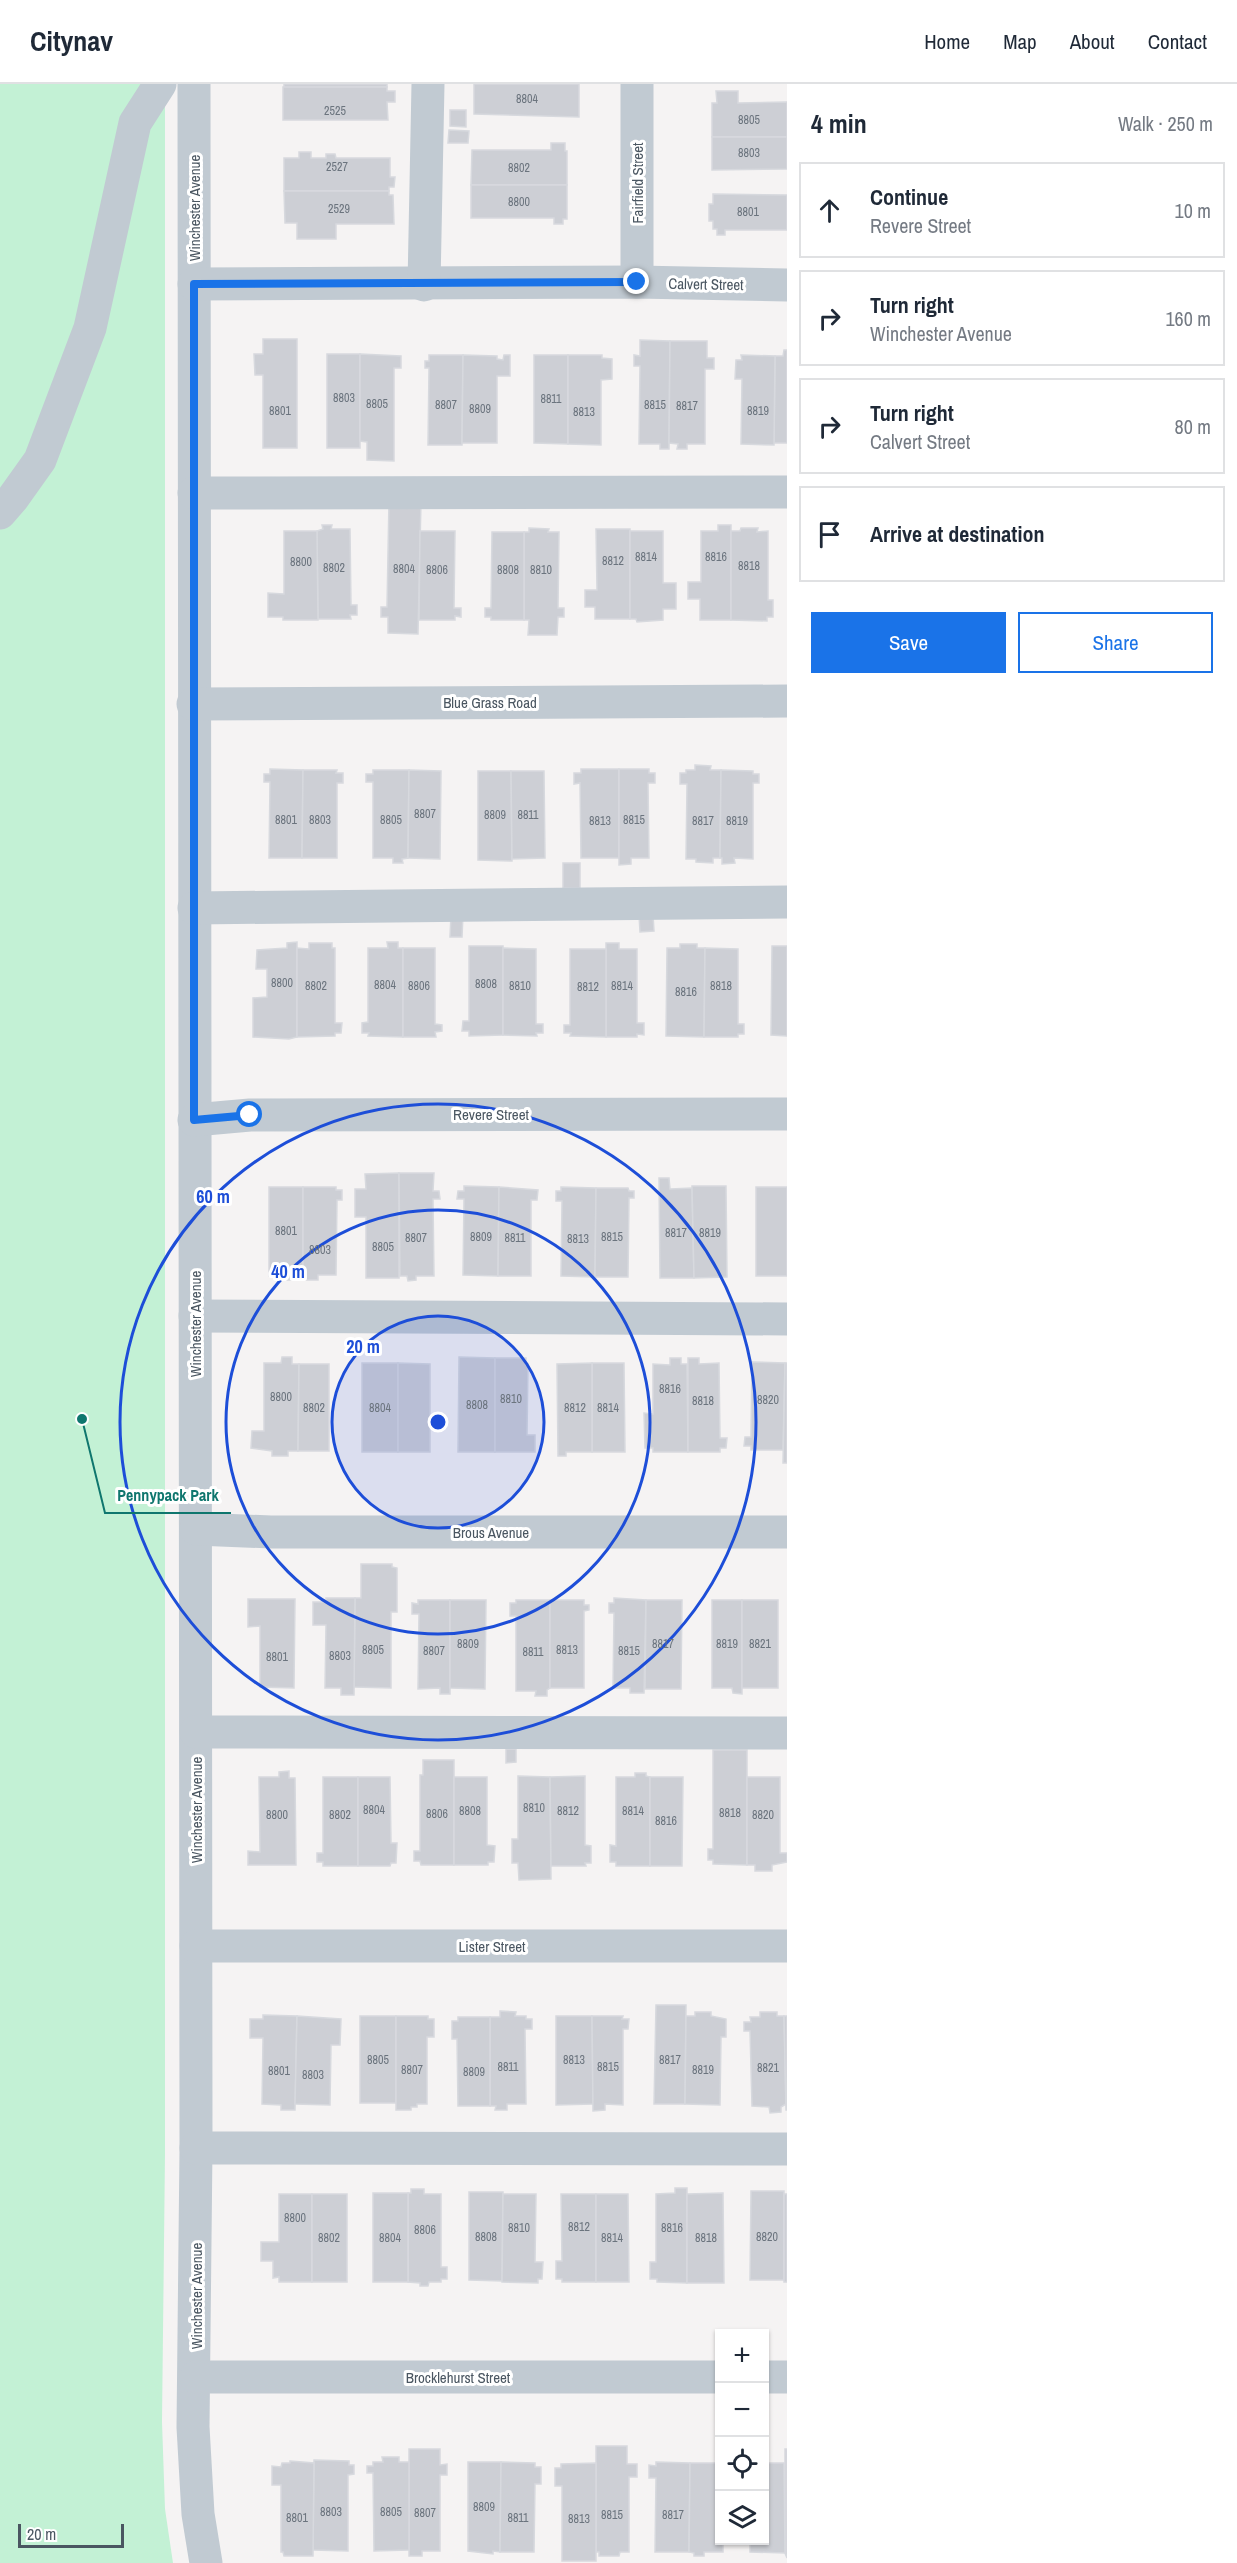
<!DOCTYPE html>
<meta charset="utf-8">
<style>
:root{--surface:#fff;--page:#f6f6f7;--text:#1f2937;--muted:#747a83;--line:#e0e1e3;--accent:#1a73e8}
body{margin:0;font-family:"Archivo Narrow",sans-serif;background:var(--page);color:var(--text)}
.controls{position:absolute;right:18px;bottom:18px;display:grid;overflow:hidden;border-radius:0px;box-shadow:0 2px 4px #0004}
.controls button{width:54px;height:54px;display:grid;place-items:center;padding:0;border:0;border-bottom:2px solid var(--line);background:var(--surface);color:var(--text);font:30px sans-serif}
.scale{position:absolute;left:18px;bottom:15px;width:106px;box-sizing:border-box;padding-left:6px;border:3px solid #4a5661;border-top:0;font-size:16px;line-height:21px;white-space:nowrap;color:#4a5661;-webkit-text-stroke:4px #fff;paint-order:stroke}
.stop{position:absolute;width:18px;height:18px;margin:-14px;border:4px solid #1a73e8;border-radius:50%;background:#fff}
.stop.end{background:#1a73e8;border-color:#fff;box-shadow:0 2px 6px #0008}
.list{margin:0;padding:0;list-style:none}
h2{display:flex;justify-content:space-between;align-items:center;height:78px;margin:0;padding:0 24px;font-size:26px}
h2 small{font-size:20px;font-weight:400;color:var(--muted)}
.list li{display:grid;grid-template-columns:39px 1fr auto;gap:18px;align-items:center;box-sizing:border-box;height:96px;margin:0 12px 12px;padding:0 12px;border:2px solid var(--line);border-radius:0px}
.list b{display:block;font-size:22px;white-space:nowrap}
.list p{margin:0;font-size:20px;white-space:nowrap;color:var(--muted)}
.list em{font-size:20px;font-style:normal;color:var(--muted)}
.actions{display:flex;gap:12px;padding:18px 24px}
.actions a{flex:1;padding:14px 0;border:2px solid var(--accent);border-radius:0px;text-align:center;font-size:21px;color:var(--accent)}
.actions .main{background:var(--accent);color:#fff}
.icon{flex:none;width:33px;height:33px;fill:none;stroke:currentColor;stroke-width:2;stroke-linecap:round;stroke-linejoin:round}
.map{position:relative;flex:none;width:787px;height:2479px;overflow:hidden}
header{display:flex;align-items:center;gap:36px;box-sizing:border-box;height:84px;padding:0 30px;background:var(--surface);border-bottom:2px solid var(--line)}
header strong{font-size:28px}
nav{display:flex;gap:33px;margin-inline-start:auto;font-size:21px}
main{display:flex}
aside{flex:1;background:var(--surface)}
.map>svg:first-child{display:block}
</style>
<header>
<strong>Citynav</strong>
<nav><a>Home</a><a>Map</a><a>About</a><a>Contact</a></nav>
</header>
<main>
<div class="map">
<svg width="787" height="2479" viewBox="0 0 787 2479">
<rect width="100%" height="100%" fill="#f5f3f3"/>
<path fill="#c3f1d5" d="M0,0H165V2070L162,2338L165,2425L173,2479H0Z"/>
<g fill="#cdcfd5" stroke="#d7d9de" stroke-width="1.5">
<path d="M284,0H387V3L284,4Z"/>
<path d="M474,0H579V33L474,30Z"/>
<path d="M283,3H387V7H395V18H387L388,36H283Z"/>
<path d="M716,7H738V19L787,18V53H712V19H717Z"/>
<path d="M450,26H466V43L450,42Z"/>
<path d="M449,46L469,47L468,59H448Z"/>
<path d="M712,53H787V85L712,86Z"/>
<path d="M551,59H565V67H567V101H471L472,66H551Z"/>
<path d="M299,68H311V74H326V70H335L336,74H390V93H395L394,103H389V107H284V74H299Z"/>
<path d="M471,101H567V135H563V140H554V134H471Z"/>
<path d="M284,107H389V111H393L394,140H336V155H297V139H285Z"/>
<path d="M713,110L787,111V146H725V151H717V145H713V137H709V120H713Z"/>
<path d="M263,255H297V364H263V291H255L254,270H263Z"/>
<path d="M640,256L670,257L669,365H660V360H639L640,282H634V271L640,272Z"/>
<path d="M670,257H707V274H714V285H705V360H687V365H677L678,360L669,359Z"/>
<path d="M784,266H787V359H774L775,272H783Z"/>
<rect x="327" y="270" width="33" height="94"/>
<path d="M360,270L401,272V284H394V377L367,376V358L360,357Z"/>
<path d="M429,271H463L462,361H428L429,284H425V277H429Z"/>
<path d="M463,271L497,272V275L503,276L504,271H510V292H497V359H462Z"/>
<path d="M534,271H568V360L534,359Z"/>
<path d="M568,271H602V274L612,275V295L601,296V361L568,360Z"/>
<path d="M741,271L775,272L774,361L741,360L742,295H735L736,276H742Z"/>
<path d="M389,416L421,417L418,550L388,549V533H381V523H387Z"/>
<path d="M322,441H332L331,445H350L351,521H357V531H350L351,535H318L317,447L323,445Z"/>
<path d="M718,441H731V536H700V515H688V498H701V447H718Z"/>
<path d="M529,444L549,445L548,448H559L558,524H564V533H558L557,551H528L529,536H524V448H529Z"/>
<path d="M741,444H758L757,448L768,447V516H773V533H767V537L731,536V447H740Z"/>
<path d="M596,445H630V535H595V523H585V506H597Z"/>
<path d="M284,447H317L318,536H283V533H268V509L284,510Z"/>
<path d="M420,447H455L454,524H461V533L455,532V536H419Z"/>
<path d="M630,447H663V499H676V525H663V536L637,538L636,535H630Z"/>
<path d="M492,448H524V536H491V533H485V524H491Z"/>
<path d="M695,681L711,682L710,686H721L720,774H713V779L696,778V775H686L687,700H680V689H686V686H695Z"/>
<path d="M270,685L303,686L302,774H269L270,698H264V690H270Z"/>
<path d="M581,685H619V774H581L580,699L574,700V689H581Z"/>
<path d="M619,685H649V689H655V699H648L649,774H631V780L619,781Z"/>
<path d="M303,686H337L336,689H343V699H337V774H302Z"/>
<path d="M373,686H409L408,774L402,775L403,779H393V774H373V698H366V690H373Z"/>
<path d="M409,686L441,687L440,775L408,774Z"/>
<path d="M721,686L753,687V690H759V699H753V775L734,774L735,779L722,780V774H720Z"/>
<path d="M478,687H511L512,777L478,776Z"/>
<path d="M511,687H544L545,774L512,775Z"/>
<rect x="563" y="779" width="17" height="25"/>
<path d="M451,831H463L462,853H450Z"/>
<path d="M639,831H653L654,847L640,848Z"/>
<path d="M297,858V953L289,955L253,953V914L267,913V885H256L257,866L287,864V859Z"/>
<path d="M387,858H398V864H403V953L368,952L369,949H362V939L368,938V864H388Z"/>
<path d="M309,859H332V864H335V939H342L341,949H335V952L297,953V864L309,865Z"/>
<path d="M606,859H619V865H637V939H644V951L637,950V953H606Z"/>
<path d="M680,860H697V864H705L704,953L666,952L667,864H680Z"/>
<path d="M469,862H503V951L469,952V947H462L463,937H469Z"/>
<path d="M772,862H787V952L771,951Z"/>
<path d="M403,864H435V940L442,941V947L435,948L436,953H403Z"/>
<path d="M503,864L536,865V940H543V949H536L537,952L503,951Z"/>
<path d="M705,864L738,865V940H744V950H738V953H704Z"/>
<path d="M570,865H606V953L570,952L571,949H564V941H570Z"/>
<path d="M399,1089V1194H366V1133H355V1105H366L365,1090Z"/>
<path d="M399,1089H434L433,1107H439L440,1115H433L434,1192H416V1196L408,1197L407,1192H400Z"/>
<path d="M659,1094H669L670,1105L692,1104L694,1194H660Z"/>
<path d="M464,1102L499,1103L498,1192L463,1191L464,1115H457L458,1107H464Z"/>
<path d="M692,1102H726L727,1193L694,1194Z"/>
<path d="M269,1103H303V1192H298L299,1196H287V1192H269Z"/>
<path d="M303,1103H336V1106H342V1116H337L336,1191H318V1196H306V1192H303Z"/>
<path d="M499,1103L538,1106L537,1116H531V1192H498Z"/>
<path d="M561,1103L596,1104L595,1193L561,1192L562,1117H556V1107H561Z"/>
<rect x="756" y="1103" width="31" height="89"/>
<path d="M596,1104H628L629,1107H634V1114H629L628,1193H595Z"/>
<path d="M282,1273H292V1280H299L298,1367H288V1372H272V1367L251,1364L252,1347H264V1279H281Z"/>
<path d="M459,1273L495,1274V1368H458Z"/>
<path d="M495,1274H526V1280H528L527,1351H535V1368H495Z"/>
<path d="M670,1274H681V1280H687L688,1368H653V1364H645L644,1329L653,1330V1280L670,1281Z"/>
<path d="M688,1274H699V1280L719,1279L720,1354H727L726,1364H720V1368H688Z"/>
<path d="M752,1278L785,1279L783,1366H751V1362H744L745,1353H751Z"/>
<rect x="362" y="1279" width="36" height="89"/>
<path d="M398,1279L430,1280V1368H398Z"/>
<path d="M592,1279H624L625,1368H592Z"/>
<path d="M592,1279V1368H566V1372H558L557,1280Z"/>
<path d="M785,1279H787V1379H783Z"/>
<path d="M299,1280H329V1367H298Z"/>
<path d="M361,1480H392V1483L397,1484V1528H391V1604L354,1603L355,1514H361Z"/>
<path d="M326,1514H355L354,1611H341V1604H325L326,1541H313V1518H326Z"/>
<path d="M614,1514L646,1516L644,1609H630V1604H613L614,1529H609V1519H614Z"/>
<path d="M248,1515H295L294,1604L260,1603V1542L248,1543Z"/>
<path d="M418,1516H450V1610H440V1604L418,1605L419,1530H412V1519L418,1520Z"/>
<path d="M450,1516H486L485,1605L450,1604Z"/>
<path d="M516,1516H550V1604L547,1606V1612H535L536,1607H516V1532H510V1519H516Z"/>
<path d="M550,1516H584V1521H589V1526L584,1527V1604H550Z"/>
<path d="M646,1516H682L681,1605H645Z"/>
<path d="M712,1516H742V1610L733,1609L732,1604H712Z"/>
<rect x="742" y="1516" width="36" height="88"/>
<path d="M506,1665H516V1678L506,1679Z"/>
<path d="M713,1666H747V1781L713,1780V1776H708V1765H713Z"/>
<path d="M423,1676H454V1781H421L420,1777H414V1767H420V1691H423Z"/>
<path d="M289,1687V1694H295L296,1781H248V1767L260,1768L259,1693H279V1688Z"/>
<path d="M635,1689H646V1692L650,1693V1782H616V1778H610V1761L616,1762V1693H635Z"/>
<path d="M518,1692L550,1693L551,1795L519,1796L518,1779H512V1755H518Z"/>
<path d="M585,1692V1761L591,1762V1779H585L586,1782H551L550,1693Z"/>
<path d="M323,1693H358V1782H323V1778H317V1769H323Z"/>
<path d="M358,1693H390L391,1759H397L396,1779H391L390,1782H358Z"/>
<path d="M454,1693H487V1761L495,1762L494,1778H488V1781H454Z"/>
<path d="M650,1693H683L682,1782H650Z"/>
<path d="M747,1693H780V1769H787V1778L772,1781V1787H755V1781H747Z"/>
<path d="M656,1921H686L685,2020H654Z"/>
<path d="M500,1927L516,1928L515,1932H526V1935H532V1945H525L526,2020H507V2026H495L496,2022H490V1933H500Z"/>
<path d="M695,1928H711V1932L726,1935V1953H721L720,2021L685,2020L686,1932H695Z"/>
<path d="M760,1928H777V1932H784L786,2020L781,2023V2028L770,2029L769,2023L752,2022L750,1947H744V1938H751L750,1933H760Z"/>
<path d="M263,1931L297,1932L295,2026H281V2021L262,2020L263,1954H250V1935H263Z"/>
<path d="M297,1932L341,1935L340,1961H331L330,2021L295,2020Z"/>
<rect x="360" y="1932" width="36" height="87"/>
<path d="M396,1932H428V1935H434V1953H427V2020H417V2023H411V2026H396Z"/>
<path d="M556,1932H592L593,2020L556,2021Z"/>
<path d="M592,1932H623L622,1935H629L628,1945H623V2021L605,2020V2026L593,2027Z"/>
<path d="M784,1932H787V2026H786Z"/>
<path d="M458,1933H490V2022H458L457,1955H452V1937H458Z"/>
<path d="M675,2104H687V2199L657,2198V2195H650V2178H656V2110L675,2109Z"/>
<path d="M411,2105H424V2110H441V2183H447V2195H441V2198H429L428,2202H420V2199L408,2198V2109H411Z"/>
<path d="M751,2107H784V2196H750Z"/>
<path d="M469,2108H503L502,2197L469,2196Z"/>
<rect x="373" y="2109" width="35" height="89"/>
<path d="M723,2109L724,2199H687V2110Z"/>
<path d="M279,2110H312V2198H279V2193L273,2194V2177H261V2158H279Z"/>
<rect x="312" y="2110" width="35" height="88"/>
<path d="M503,2110H536L535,2178H543L542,2195H538V2199L502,2198Z"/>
<path d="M561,2110H596V2198H562V2195H556V2177H562Z"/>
<path d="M596,2110H628L629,2198H596Z"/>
<rect x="784" y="2110" width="3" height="88"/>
<path d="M596,2362H627V2380H637V2393H629V2468H620L619,2472H599V2468H596Z"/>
<path d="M409,2365H440V2381L447,2380V2391H440V2467H422V2472H409Z"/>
<path d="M785,2365H787V2474L785,2469Z"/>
<path d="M382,2373H399V2378H409V2466L374,2467L373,2389H367V2382H373V2378H383Z"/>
<path d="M314,2376L349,2377V2381H354V2390L348,2391V2467L313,2466Z"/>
<path d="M290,2377L314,2379L313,2472H284L283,2468H281V2401H272V2382L281,2383L282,2379H290Z"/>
<path d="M468,2378H501L500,2468L493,2467V2470L468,2467Z"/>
<path d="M501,2378L535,2379V2383H541V2400H535L534,2468H500Z"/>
<path d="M656,2378L690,2379L689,2468H655L656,2394H649V2381L656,2382Z"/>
<path d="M596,2379V2477H562V2402H555V2384H561V2380Z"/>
<path d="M690,2379H720V2456H723V2468H704V2472H694V2469L689,2468Z"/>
<path d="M764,2379H784L785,2469L750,2468V2456H764Z"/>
</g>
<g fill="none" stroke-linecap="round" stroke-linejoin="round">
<g stroke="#c1cad2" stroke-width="33">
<path d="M194,0L196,2064L193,2343L198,2430L206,2479"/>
<path d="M637,0V198"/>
<path d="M194,200L637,198L787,201"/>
<path d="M424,201L428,0"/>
<path d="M194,409L787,408"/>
<path d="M0,429L13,414L40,376L90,244L135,39L160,0"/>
<path d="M193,620L787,617"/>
<path d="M194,824L787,818"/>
<path d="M194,1036L250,1031L787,1030"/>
<path d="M195,1232L787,1235"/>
<path d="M196,1445L271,1448H787"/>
<path d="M196,1648L787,1649"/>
<path d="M196,1862H787"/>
<path d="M196,2064L787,2065"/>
<path d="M196,2293H720"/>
<path d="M764,2293H787"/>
</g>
</g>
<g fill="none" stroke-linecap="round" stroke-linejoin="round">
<path stroke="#1a73e8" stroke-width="8" d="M250,1031L194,1036V200L637,198"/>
</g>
<circle cx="438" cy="1338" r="106" fill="#1d4ed8" fill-opacity=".12"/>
<g fill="none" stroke="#1d4ed8" stroke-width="3">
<circle cx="438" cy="1338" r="106"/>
<circle cx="438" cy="1338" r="212"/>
<circle cx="438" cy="1338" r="318"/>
</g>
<g text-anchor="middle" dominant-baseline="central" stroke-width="6" stroke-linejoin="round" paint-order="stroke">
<g font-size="12" fill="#6b747e">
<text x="527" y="15">8804</text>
<text x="335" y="27">2525</text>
<text x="749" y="36">8805</text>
<text x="749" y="69">8803</text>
<text x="337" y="83">2527</text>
<text x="519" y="84">8802</text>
<text x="519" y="118">8800</text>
<text x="339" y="125">2529</text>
<text x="748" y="128">8801</text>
<text x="344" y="314">8803</text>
<text x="551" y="315">8811</text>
<text x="377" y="320">8805</text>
<text x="446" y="321">8807</text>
<text x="655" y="321">8815</text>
<text x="687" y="322">8817</text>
<text x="480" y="325">8809</text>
<text x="280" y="327">8801</text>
<text x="758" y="327">8819</text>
<text x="584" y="328">8813</text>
<text x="646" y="473">8814</text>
<text x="716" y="473">8816</text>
<text x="613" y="477">8812</text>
<text x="301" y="478">8800</text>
<text x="749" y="482">8818</text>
<text x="334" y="484">8802</text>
<text x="404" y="485">8804</text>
<text x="437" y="486">8806</text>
<text x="508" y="486">8808</text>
<text x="541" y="486">8810</text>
<text x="425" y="730">8807</text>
<text x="495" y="731">8809</text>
<text x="528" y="731">8811</text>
<text x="286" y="736">8801</text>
<text x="320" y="736">8803</text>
<text x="391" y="736">8805</text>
<text x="634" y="736">8815</text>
<text x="600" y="737">8813</text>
<text x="703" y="737">8817</text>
<text x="737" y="737">8819</text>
<text x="282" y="899">8800</text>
<text x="486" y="900">8808</text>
<text x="385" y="901">8804</text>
<text x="316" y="902">8802</text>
<text x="419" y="902">8806</text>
<text x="520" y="902">8810</text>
<text x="622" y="902">8814</text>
<text x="721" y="902">8818</text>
<text x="588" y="903">8812</text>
<text x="686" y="908">8816</text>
<text x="286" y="1147">8801</text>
<text x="676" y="1149">8817</text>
<text x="710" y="1149">8819</text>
<text x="481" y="1153">8809</text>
<text x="612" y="1153">8815</text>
<text x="416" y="1154">8807</text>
<text x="515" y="1154">8811</text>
<text x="578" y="1155">8813</text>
<text x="383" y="1163">8805</text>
<text x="320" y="1166">8803</text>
<text x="670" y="1305">8816</text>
<text x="281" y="1313">8800</text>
<text x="511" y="1315">8810</text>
<text x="768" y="1316">8820</text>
<text x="703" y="1317">8818</text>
<text x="477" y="1321">8808</text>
<text x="314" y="1324">8802</text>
<text x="380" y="1324">8804</text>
<text x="575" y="1324">8812</text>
<text x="608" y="1324">8814</text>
<text x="468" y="1560">8809</text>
<text x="663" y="1560">8817</text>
<text x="727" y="1560">8819</text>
<text x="760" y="1560">8821</text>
<text x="373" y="1566">8805</text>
<text x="567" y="1566">8813</text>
<text x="434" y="1567">8807</text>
<text x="629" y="1567">8815</text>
<text x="533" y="1568">8811</text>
<text x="340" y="1572">8803</text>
<text x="277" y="1573">8801</text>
<text x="534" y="1724">8810</text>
<text x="374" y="1726">8804</text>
<text x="470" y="1727">8808</text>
<text x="568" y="1727">8812</text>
<text x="633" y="1727">8814</text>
<text x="730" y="1729">8818</text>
<text x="437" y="1730">8806</text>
<text x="277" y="1731">8800</text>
<text x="340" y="1731">8802</text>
<text x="763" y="1731">8820</text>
<text x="666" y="1737">8816</text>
<text x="378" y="1976">8805</text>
<text x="574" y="1976">8813</text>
<text x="670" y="1976">8817</text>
<text x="508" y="1983">8811</text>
<text x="608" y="1983">8815</text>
<text x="768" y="1984">8821</text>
<text x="412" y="1986">8807</text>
<text x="703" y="1986">8819</text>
<text x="279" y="1987">8801</text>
<text x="474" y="1988">8809</text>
<text x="313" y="1991">8803</text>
<text x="295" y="2134">8800</text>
<text x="579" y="2143">8812</text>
<text x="519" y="2144">8810</text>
<text x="672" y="2144">8816</text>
<text x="425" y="2146">8806</text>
<text x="486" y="2153">8808</text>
<text x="767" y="2153">8820</text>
<text x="329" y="2154">8802</text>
<text x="390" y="2154">8804</text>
<text x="612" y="2154">8814</text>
<text x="706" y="2154">8818</text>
<text x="484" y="2423">8809</text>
<text x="331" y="2428">8803</text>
<text x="391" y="2428">8805</text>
<text x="425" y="2429">8807</text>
<text x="612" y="2431">8815</text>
<text x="673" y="2431">8817</text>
<text x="297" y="2434">8801</text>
<text x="518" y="2434">8811</text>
<text x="579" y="2435">8813</text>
</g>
<g font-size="15" fill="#4a5661" stroke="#fff">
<text transform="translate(637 99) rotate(-90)">Fairfield Street</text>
<text transform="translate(194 124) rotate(-90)">Winchester Avenue</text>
<text transform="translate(706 200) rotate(1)">Calvert Street</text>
<text x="490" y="618">Blue Grass Road</text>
<text x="491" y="1030">Revere Street</text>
<text transform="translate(195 1240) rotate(-90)">Winchester Avenue</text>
<text x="491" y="1448">Brous Avenue</text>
<text transform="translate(196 1726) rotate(-90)">Winchester Avenue</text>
<text x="492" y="1862">Lister Street</text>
<text transform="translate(196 2212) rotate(-90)">Winchester Avenue</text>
<text x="458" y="2293">Brocklehurst Street</text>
</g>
</g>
<circle cx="438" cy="1338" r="9" fill="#1d4ed8" stroke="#fff" stroke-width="3"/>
<g font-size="18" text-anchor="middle" font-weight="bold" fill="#1d4ed8" stroke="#fff" stroke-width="6" stroke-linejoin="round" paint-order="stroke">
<text x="213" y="1119">60 m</text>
<text x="288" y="1194">40 m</text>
<text x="363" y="1269">20 m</text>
</g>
<path fill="none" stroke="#0f766e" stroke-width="2" d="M82 1335L105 1429H231"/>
<circle fill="#0f766e" stroke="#fff" stroke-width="2" cx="82" cy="1335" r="6"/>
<g font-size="16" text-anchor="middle" font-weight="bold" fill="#0f766e" stroke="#fff" stroke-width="6" stroke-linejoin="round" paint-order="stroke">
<text x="168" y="1417">Pennypack Park</text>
</g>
</svg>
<div class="controls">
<button>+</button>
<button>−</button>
<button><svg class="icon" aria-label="locate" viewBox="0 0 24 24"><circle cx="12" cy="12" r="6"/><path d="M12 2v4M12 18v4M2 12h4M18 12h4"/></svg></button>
<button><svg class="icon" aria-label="layers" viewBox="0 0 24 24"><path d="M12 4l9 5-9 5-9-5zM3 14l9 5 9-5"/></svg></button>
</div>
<div class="scale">20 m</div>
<div class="stop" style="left:250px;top:1031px"></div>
<div class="stop end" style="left:637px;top:198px"></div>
</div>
<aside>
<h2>4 min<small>Walk · 250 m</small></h2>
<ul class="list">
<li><svg class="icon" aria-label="ahead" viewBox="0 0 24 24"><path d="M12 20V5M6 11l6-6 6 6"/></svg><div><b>Continue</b><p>Revere Street</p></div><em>10 m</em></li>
<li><svg class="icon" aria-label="right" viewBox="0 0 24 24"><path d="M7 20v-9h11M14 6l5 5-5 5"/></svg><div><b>Turn right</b><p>Winchester Avenue</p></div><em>160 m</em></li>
<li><svg class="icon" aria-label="right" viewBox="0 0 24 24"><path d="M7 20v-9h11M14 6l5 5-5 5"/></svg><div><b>Turn right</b><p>Calvert Street</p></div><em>80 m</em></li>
<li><svg class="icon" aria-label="arrive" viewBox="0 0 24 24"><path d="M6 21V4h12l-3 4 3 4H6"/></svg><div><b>Arrive at destination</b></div></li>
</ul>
<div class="actions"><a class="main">Save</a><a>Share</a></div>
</aside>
</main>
